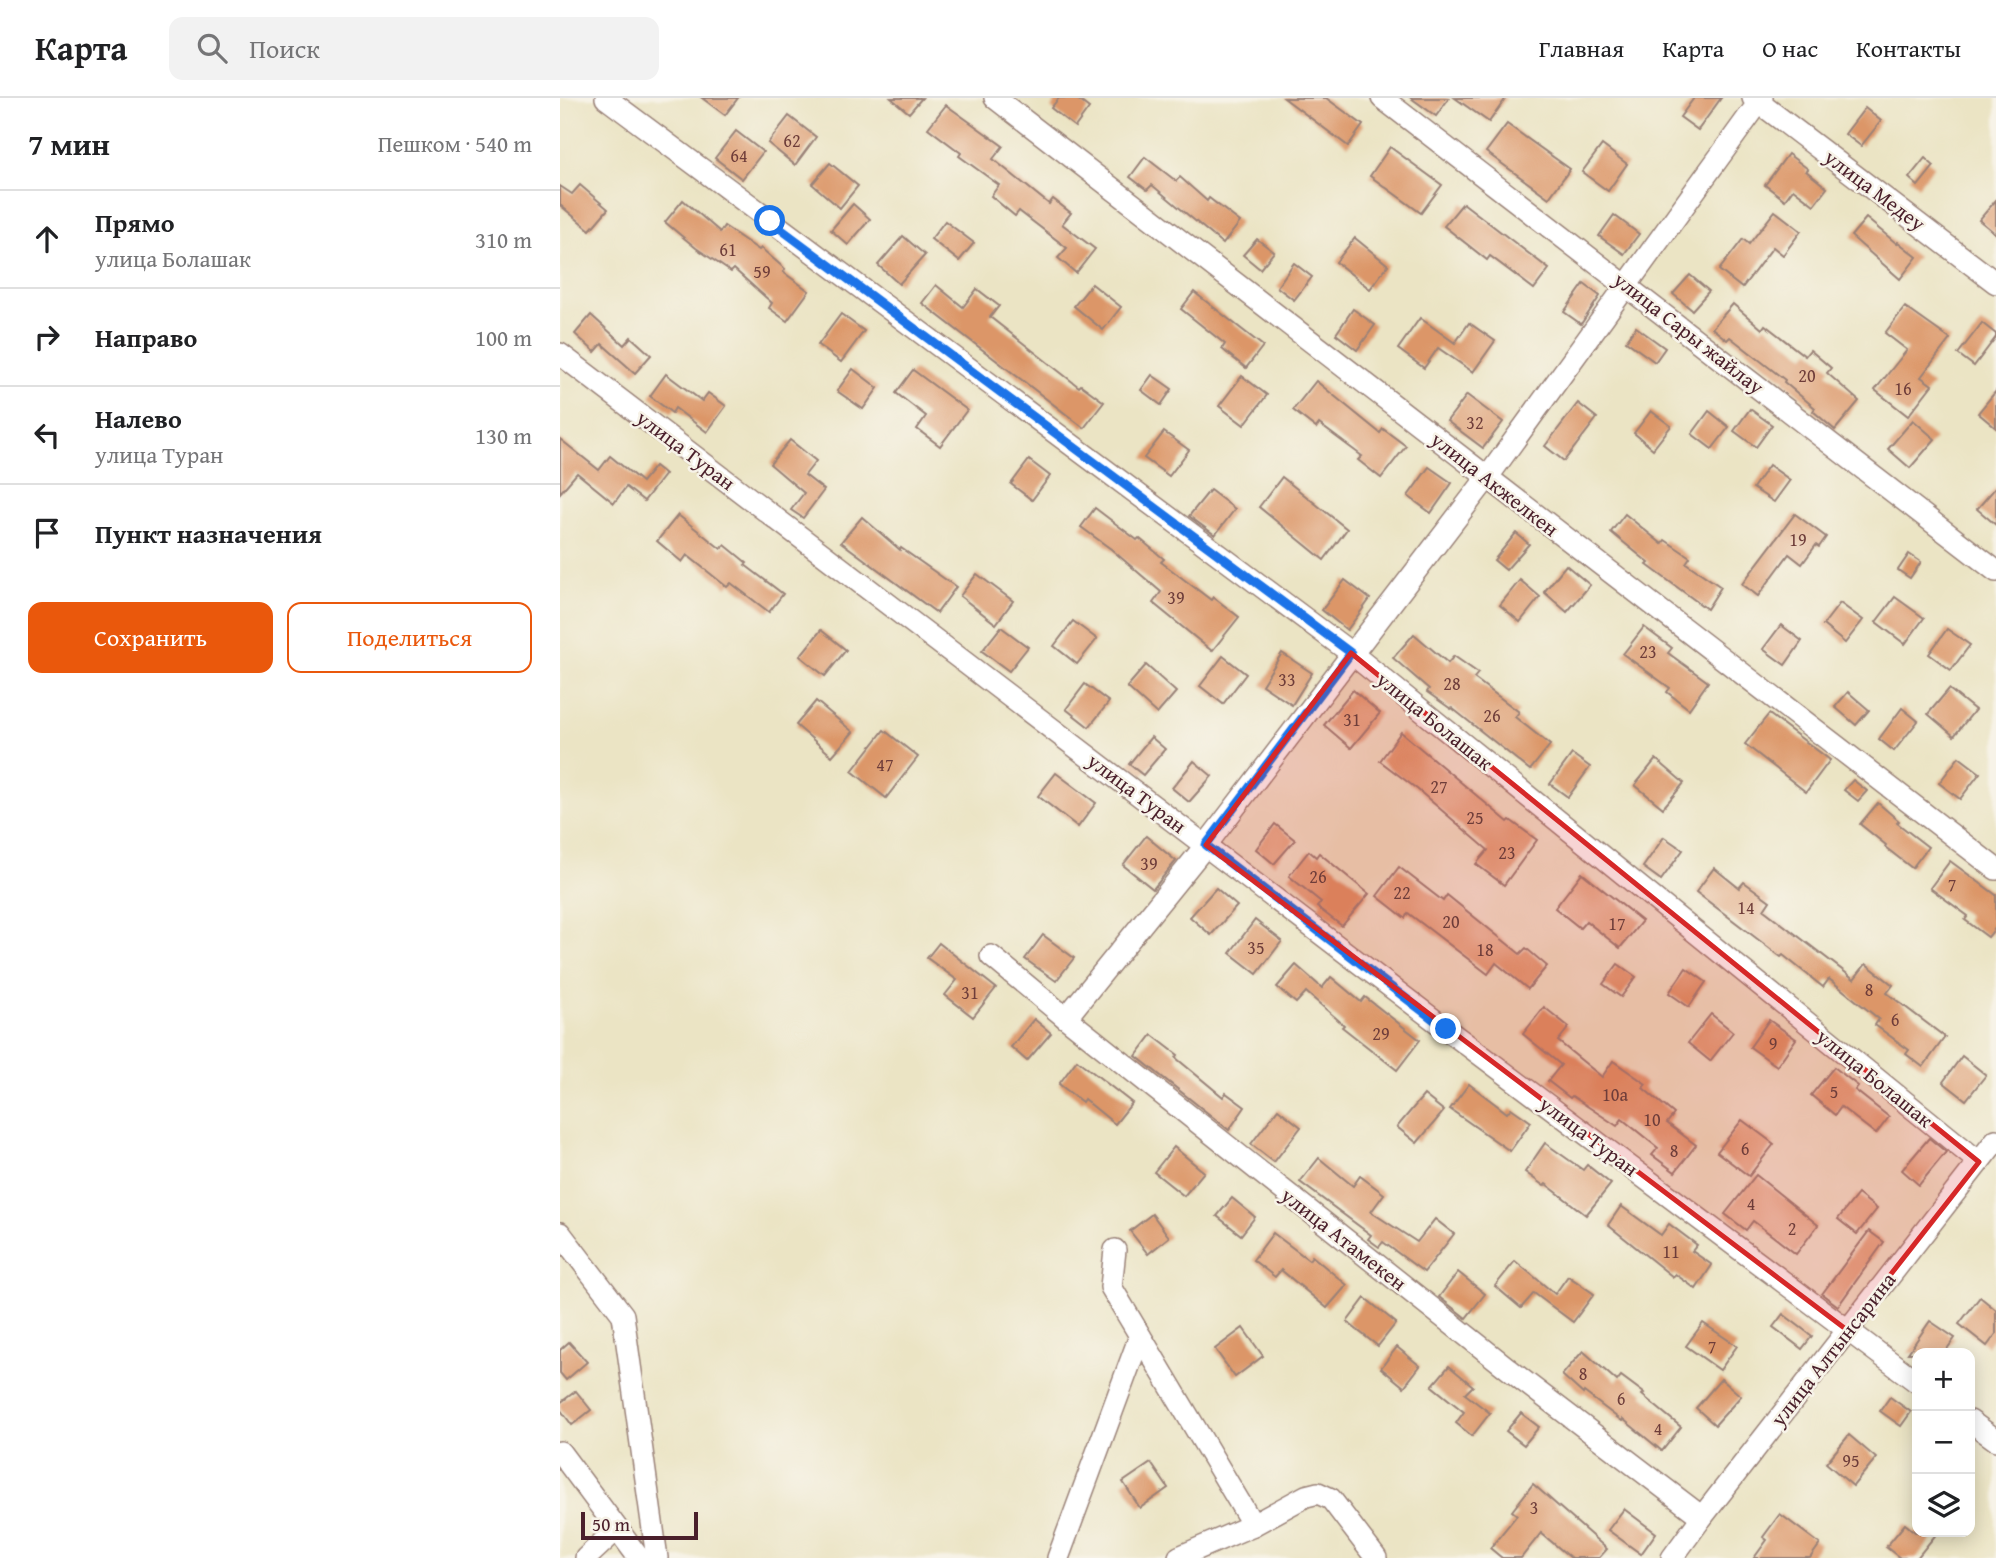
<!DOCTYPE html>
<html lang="ru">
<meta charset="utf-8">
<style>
:root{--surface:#fff;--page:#f2f2f2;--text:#202124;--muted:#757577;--line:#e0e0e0;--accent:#ea580c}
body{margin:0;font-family:"Gentium Book Plus",serif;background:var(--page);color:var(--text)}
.controls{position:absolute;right:21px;bottom:21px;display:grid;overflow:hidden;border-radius:14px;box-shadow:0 4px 18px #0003}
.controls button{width:63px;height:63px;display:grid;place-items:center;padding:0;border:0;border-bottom:2px solid var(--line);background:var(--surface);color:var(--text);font:35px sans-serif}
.scale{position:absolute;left:21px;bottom:18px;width:117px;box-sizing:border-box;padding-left:7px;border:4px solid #4a1f2b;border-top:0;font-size:19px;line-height:24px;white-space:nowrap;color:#4a1f2b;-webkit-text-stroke:5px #f7f3e8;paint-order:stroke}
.stop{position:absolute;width:21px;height:21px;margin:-16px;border:5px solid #1a73e8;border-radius:50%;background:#fff}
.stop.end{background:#1a73e8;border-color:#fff;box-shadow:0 2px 7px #0008}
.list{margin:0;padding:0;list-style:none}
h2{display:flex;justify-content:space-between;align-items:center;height:91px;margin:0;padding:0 28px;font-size:30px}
h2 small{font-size:23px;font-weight:400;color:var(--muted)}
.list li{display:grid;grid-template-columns:46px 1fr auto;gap:21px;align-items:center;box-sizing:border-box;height:98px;padding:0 28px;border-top:2px solid var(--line)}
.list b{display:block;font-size:26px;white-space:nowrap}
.list p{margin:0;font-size:23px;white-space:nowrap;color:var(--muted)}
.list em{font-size:23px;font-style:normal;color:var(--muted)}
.actions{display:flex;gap:14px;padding:21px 28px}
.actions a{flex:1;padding:16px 0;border:2px solid var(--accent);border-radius:14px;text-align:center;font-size:24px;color:var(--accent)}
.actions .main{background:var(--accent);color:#fff}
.icon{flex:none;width:38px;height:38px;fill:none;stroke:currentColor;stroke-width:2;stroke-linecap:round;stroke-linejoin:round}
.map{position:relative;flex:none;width:1436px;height:1460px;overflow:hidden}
header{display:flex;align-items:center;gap:42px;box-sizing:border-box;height:98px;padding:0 35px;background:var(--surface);border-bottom:2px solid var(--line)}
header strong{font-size:33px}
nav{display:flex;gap:38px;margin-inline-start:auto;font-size:24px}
.search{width:490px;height:63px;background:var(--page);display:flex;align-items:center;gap:18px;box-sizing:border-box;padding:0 24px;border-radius:14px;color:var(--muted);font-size:26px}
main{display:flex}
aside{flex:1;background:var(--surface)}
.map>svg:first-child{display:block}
</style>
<header>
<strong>Карта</strong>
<div class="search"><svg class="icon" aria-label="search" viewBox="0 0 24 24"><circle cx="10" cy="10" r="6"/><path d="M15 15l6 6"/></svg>Поиск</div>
<nav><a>Главная</a><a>Карта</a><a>О нас</a><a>Контакты</a></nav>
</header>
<main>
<aside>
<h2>7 мин<small>Пешком · 540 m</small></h2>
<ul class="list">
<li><svg class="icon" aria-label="ahead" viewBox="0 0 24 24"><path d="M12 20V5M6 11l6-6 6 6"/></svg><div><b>Прямо</b><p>улица Болашак</p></div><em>310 m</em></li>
<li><svg class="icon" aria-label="right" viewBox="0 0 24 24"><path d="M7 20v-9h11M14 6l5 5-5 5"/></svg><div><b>Направо</b></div><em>100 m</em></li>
<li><svg class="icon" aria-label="left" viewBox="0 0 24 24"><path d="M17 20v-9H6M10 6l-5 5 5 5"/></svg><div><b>Налево</b><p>улица Туран</p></div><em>130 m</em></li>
<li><svg class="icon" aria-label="arrive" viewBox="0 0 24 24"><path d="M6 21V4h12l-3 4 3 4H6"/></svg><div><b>Пункт назначения</b></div></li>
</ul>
<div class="actions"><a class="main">Сохранить</a><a>Поделиться</a></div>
</aside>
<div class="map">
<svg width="1436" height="1460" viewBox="0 0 1436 1460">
<rect width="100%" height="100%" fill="#f7f3e8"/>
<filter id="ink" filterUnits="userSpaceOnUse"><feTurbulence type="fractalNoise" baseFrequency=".0143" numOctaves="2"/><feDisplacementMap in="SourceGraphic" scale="14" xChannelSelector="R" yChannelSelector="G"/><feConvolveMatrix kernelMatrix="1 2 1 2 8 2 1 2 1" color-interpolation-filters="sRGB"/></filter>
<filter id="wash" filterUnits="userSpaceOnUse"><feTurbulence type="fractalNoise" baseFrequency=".00686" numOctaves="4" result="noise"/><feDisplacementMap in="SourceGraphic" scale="28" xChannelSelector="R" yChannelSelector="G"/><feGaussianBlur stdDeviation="1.57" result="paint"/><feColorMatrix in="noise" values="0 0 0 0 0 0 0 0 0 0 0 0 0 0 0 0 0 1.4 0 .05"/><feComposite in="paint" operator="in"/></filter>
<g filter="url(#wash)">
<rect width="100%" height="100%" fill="#ebe4c4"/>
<g id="blocks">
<g fill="#dc9668">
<path d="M142,0H178L165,17Z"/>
<path d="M331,0H362L349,15Z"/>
<path d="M499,0H516L529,10L515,29L491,10Z"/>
<path d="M724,0H766L803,27L788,48Z"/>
<path d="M851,0H889L876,18Z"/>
<path d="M895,0H946L929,24Z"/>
<path d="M1134,0H1161L1138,32L1120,19Z"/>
<path d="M386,7L443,48L433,61L489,106L493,101L511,115L502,126L535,151L516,175L498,160L507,150L459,113L455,118L431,98L439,87L399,58L401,55L368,30Z"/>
<path d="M1305,10L1321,23L1301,48L1285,36Z"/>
<path d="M229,18L256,39L235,67L208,45Z"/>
<path d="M947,26L1010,71L989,100L926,54Z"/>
<path d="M176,33L203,54L182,81L155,60Z"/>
<path d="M1042,47L1067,66L1048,93L1022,74Z"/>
<path d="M830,49L882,87L861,115L810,78Z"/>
<path d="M1228,56L1248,71L1246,73L1267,90L1254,107L1233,91L1225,102L1205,87Z"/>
<path d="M585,59L616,83L620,79L647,103L649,100L680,124L663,146L592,87L587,92L570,79Z"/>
<path d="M1365,60L1374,68L1358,88L1349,80Z"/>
<path d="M270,65L298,88L280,110L252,86Z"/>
<path d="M20,87L48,111L30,132L0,107V88L12,96Z"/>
<path d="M123,102L160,134L164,128L199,152L201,150L225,171L223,174L249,193L227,223L209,210L212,205L174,171L171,174L136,150L105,124Z"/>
<path d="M1436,102V136L1419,122Z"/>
<path d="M903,105L989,171L974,191L930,158L927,162L884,128Z"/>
<path d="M293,106L310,121L288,147L271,132Z"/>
<path d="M1215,113L1241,133L1223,157L1213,149L1182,190L1159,172L1183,141L1189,146Z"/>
<path d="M1054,117L1079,136L1064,156L1039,138Z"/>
<path d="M1306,120L1337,146L1338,144L1357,159L1340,181L1291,138Z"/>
<path d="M385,123L414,145L399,163L371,141Z"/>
<path d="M343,138L365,157L339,186L318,167Z"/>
<path d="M795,140L828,167L810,191L776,164Z"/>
<path d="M697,141L714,154L700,171L683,157Z"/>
<path d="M734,165L752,179L734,202L717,189Z"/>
<path d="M1130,177L1149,193L1132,212L1113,196Z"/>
<path d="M532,186L561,209L543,232L514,208Z"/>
<path d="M1024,186L1040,198L1021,226L1004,214Z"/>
<path d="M376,187L403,209L417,191L439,208L430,219L519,289L521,287L544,304L524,330L362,205Z"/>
<path d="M634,194L703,248L686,270L662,251L665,246L621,211Z"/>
<path d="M1173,206L1202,231L1205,227L1245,258L1250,252L1271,270L1267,275L1299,303L1275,332L1253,313L1255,310L1224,284L1225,282L1170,239L1167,242L1152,230Z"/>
<path d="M1345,209L1390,241L1361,279L1372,287L1348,318L1315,292L1347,252L1325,235Z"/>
<path d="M793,211L815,227L797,252L776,236Z"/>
<path d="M281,216L304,233L281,264L258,247Z"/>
<path d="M31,217L64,247L71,239L91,257L75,275L42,246L35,254L15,236Z"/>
<path d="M860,220L895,245L909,225L935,243L913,274L878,250L864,270L838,251Z"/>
<path d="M1422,225L1436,236V239L1414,268L1398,256Z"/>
<path d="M1076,229L1105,250L1095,264L1066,243Z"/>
<path d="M293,271L318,290L303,311L277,293Z"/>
<path d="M353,272L407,312L380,348L357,331L366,318L336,295Z"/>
<path d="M106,276L142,303L148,295L166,308L147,334L115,310L112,315L90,298Z"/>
<path d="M592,277L612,291L601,307L581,292Z"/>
<path d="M682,278L707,297L684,327L659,308Z"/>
<path d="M756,283L820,335L823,331L846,348L821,380L798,362L802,358L759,326L756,330L733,312Z"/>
<path d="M1436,293V330L1418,315Z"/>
<path d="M907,297L943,324L923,350L887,323Z"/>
<path d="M1018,305L1037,320L1004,363L985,348Z"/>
<path d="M1190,311L1212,327L1196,349L1174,333Z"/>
<path d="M1091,313L1111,328L1093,351L1074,335Z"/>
<path d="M1149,313L1169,329L1152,351L1132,336Z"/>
<path d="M1353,322L1375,341L1350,370L1328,351Z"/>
<path d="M604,334L629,352L609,378L584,360Z"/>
<path d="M0,341L39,372L50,358L82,384L95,368L105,376L84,403L66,389L54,405L17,375L0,395Z"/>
<path d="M230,342L256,363L245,377L264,392L243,420L231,412L244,395L210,366Z"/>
<path d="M469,362L490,378L472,402L451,386Z"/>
<path d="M1209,367L1230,382L1214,404L1193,390Z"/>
<path d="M869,369L892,385L871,415L848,398Z"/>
<path d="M722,379L787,431L764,462L699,409Z"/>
<path d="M1436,389V427L1417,411Z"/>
<path d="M650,392L675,411L655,437L629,418Z"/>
<path d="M535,410L577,442L579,440L604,461L601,464L651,502L653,499L679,519L652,553L593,505L601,494L551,451L521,429Z"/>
<path d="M1065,416L1102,446L1105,442L1130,459L1126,465L1161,489L1147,511L1087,467L1089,465L1051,434Z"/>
<path d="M1235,416L1266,439L1259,449L1256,447L1242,466L1229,456L1198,498L1182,486Z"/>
<path d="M118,417L161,451L165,447L187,465L185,467L223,496L209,514L171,485L167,489L127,457L122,464L97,443Z"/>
<path d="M302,419L340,452L341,450L396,489L377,515L281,444Z"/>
<path d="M956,435L969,446L946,472L934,462Z"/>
<path d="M1349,456L1361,464L1350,480L1338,472Z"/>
<path d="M1006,467L1030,487L1007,514L984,494Z"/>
<path d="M417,476L453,503L436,526L400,498Z"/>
<path d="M785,482L810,501L787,532L762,512Z"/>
<path d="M960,482L980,499L960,524L940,507Z"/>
<path d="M1335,499L1364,520L1345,546L1316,524Z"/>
<path d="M1280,505L1303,522L1285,545L1263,527Z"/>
<path d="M513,523L537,541L517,566L494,548Z"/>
<path d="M1221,527L1242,543L1225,567L1203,551Z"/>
<path d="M441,529L468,549L449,573L422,553Z"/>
<path d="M1084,529L1112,550L1108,555L1148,584L1129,611L1107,594L1110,590L1063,556Z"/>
<path d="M1387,531L1410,547L1391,572L1369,556Z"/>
<path d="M261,532L286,552L265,578L240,558Z"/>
<path d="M854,536L888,565L894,558L918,575L914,580L959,614L955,619L990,647L970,672L892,610L891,611L867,594L869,591L833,560Z"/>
<path d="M722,555L752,575L732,607L702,587Z"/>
<path d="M663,558L686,576L663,606L640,588Z"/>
<path d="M586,567L616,594L597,616L567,589Z"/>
<path d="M525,586L549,604L529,629L506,611Z"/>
<path d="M1389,591L1415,612L1394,638L1368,616Z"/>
<path d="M793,592L820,615L791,650L764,627Z"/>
<path d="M1288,594L1309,612L1296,627L1275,609Z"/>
<path d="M256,603L293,634L272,658L236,627Z"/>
<path d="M1342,610L1358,623L1334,653L1319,641Z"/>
<path d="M1209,616L1270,662L1246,694L1185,646Z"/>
<path d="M324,632L358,659L326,700L292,673Z"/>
<path d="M841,634L948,724L950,722L977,742L944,787L916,766L928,752L857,691L820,663Z"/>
<path d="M591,639L605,651L583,677L569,666Z"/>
<path d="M1012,656L1030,669L1008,699L990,686Z"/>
<path d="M1399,659L1420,675L1400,701L1379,685Z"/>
<path d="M1096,661L1124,685L1103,710L1075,687Z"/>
<path d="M634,663L652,678L629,704L612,690Z"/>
<path d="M496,675L536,705L518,729L478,698Z"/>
<path d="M1293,682L1307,693L1298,703L1284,692Z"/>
<path d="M1318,705L1339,723L1337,725L1368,749L1352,770L1325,749L1326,747L1300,726Z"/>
<path d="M715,726L735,742L714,766L696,751Z"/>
<path d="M586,738L616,763L593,791L563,767Z"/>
<path d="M1104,739L1123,752L1101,782L1083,769Z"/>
<path d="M749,753L756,759L759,755L809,796L782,828L757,809L761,804L729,778Z"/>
<path d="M1390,763L1436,797V829L1428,839L1405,822L1408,818L1370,790Z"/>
<path d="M839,769L883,803L887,797L960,856L966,850L987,868L968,891L936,865L928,876L848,815L845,820L817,798Z"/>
<path d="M1154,770L1179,790L1184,784L1210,803L1204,812L1294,881L1306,866L1333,887L1327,895L1385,939L1363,969L1346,956L1349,952L1315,927L1319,921L1269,881L1263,889L1223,857L1221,859L1136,794Z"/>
<path d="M1022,775L1082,823L1060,850L1026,823L1020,830L995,810Z"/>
<path d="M656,790L677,808L651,837L630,819Z"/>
<path d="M695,822L722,843L697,876L670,855Z"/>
<path d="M483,837L514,860L496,883L465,861Z"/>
<path d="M379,845L436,890L413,919L385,897L397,882L367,860Z"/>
<path d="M1058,866L1076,879L1061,899L1043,886Z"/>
<path d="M736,867L762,890L771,879L801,904L805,899L860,942L837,972L782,929L784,927L746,894L736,905L717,889Z"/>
<path d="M1126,870L1146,884L1129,909L1109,895Z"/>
<path d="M984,909L1009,929L998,943L1042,979L1053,963L1086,986L1083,990L1114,1016L1107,1025L1136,1047L1115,1074L1092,1057L1098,1050L1062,1021L1057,1028L1012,998L1010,1000L988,983L1001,967L963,936Z"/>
<path d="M1151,916L1173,934L1150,963L1128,945Z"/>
<path d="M474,921L491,935L467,963L451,949Z"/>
<path d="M1209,922L1236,941L1217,968L1190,949Z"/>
<path d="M592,937L618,957L616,960L663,999L666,995L685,1009L669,1032L576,958Z"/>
<path d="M1402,958L1426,977L1406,1002L1383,984Z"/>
<path d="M517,962L572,1005L555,1026L524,1001L522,1004L499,986Z"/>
<path d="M1274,969L1298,988L1295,992L1329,1019L1316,1036L1281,1009L1275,1017L1251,997Z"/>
<path d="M909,986L947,1015L951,1010L971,1024L950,1053L890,1011Z"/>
<path d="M864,997L884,1013L857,1045L837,1029Z"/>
<path d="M718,1011L741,1029L714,1064L691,1046Z"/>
<path d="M1182,1022L1214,1046L1189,1078L1157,1054Z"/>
<path d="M1369,1040L1386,1054L1359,1087L1342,1072Z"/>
<path d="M985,1045L1023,1072L1027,1067L1051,1086L1026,1117L986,1086L984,1088L965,1074Z"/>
<path d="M614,1049L644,1074L624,1098L594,1074Z"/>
<path d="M759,1060L793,1088L800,1078L824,1096L811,1114L857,1144L875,1121L894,1136L864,1174L823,1144L819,1149L808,1141L811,1137L740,1084Z"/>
<path d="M1196,1077L1258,1127L1236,1156L1193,1123L1186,1132L1165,1116Z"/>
<path d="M1298,1096L1317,1111L1297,1136L1278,1121Z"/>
<path d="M672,1100L695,1119L681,1137L657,1118Z"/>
<path d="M1061,1108L1101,1137L1109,1126L1137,1147L1132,1153L1152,1167L1136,1191L1115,1176L1113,1179L1048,1127Z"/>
<path d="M592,1116L609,1139L588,1156L570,1133Z"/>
<path d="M1309,1133L1324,1144L1278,1208L1262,1196Z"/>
<path d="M713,1135L749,1162L752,1158L787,1187L767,1210L721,1172L715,1179L693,1162Z"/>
<path d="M955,1163L995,1196L1008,1178L1034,1196L1013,1224L974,1195L961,1210L935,1188Z"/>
<path d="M898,1174L925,1196L906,1220L879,1199Z"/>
<path d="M1420,1199L1436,1212V1236L1427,1248L1399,1226Z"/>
<path d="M805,1200L836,1225L818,1248L787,1224Z"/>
<path d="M1223,1216L1252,1238L1242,1251L1213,1229Z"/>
<path d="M1370,1223L1395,1240L1384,1255H1348Z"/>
<path d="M1143,1225L1177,1248L1160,1272L1126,1248Z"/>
<path d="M683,1230L703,1258L675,1279L655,1251Z"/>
<path d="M9,1244L27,1264L6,1282L0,1275V1252Z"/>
<path d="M837,1249L860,1268L844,1289L821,1270Z"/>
<path d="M1023,1253L1057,1283L1061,1278L1084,1295L1082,1297L1121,1329L1102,1353L1063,1321L1062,1323L1024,1294L1023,1296L1002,1277Z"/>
<path d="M889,1268L913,1288L905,1296L930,1315L912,1338L896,1325L904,1314L872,1288Z"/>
<path d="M1161,1281L1181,1298L1155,1327L1136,1310Z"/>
<path d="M16,1293L31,1312L12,1327L0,1311V1305Z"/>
<path d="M1330,1299L1351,1314L1341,1328L1320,1313Z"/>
<path d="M961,1315L979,1329L964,1347L946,1333Z"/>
<path d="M1289,1337L1316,1360L1293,1388L1266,1365Z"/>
<path d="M591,1365L608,1390L580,1410L563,1384Z"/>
<path d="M973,1386L1047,1451L1039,1460H1011L981,1435L961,1460H942L930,1450L957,1417L952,1413Z"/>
<path d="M1064,1411L1096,1435L1081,1456L1048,1432Z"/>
<path d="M1220,1416L1260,1446L1250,1460H1194L1207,1442L1203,1439Z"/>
<path d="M1345,1426L1355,1434H1378L1357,1460H1340L1326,1449Z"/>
</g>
</g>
</g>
<g filter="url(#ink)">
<use href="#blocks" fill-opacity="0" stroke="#9a8278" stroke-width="2"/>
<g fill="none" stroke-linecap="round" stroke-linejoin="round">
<g stroke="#9a8278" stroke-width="24">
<g id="minor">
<path d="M46,0L791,555L1419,1064"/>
<path d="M435,0L1436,771"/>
<path d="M822,0L1436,473"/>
<path d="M1193,0L1436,185"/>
<path d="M0,256L886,931L1357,1284"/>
<path d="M431,858L506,920L965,1284L1142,1419"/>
<path d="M506,920L646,747L927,380L1202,0"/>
<path d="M0,1135L63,1217L97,1460"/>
<path d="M555,1152L551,1189L693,1427"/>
<path d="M1410,1323L1436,1342"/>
<path d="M0,1354L79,1460"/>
<path d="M619,1459L693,1427L746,1398L758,1395L771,1401L816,1460"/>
<path d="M26,1460L57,1431"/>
<path d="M498,1460L580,1238"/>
<path d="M1112,1460L1142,1419L1436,1042"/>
</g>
</g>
<use href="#minor" stroke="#fff" stroke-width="21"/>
</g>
</g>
<g fill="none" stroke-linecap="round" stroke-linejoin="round" filter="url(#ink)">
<path stroke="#1a73e8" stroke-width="9" d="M210,123L791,555L646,747L886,931"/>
</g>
<path fill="#d62828" fill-opacity="0.2" stroke="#d62828" stroke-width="5" stroke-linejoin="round" d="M791,555L1419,1064L1287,1232L646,747Z"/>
<g text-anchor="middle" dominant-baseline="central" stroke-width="5" stroke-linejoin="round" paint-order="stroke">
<g font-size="18" fill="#6e3d3a">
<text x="232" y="42">62</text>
<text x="179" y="57">64</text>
<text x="168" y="151">61</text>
<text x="202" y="173">59</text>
<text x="1247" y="277">20</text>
<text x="1343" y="290">16</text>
<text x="915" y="324">32</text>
<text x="1238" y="441">19</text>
<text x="616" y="499">39</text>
<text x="1088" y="553">23</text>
<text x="727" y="581">33</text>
<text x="892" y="585">28</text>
<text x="932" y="617">26</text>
<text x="792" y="621">31</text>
<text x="325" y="666">47</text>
<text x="879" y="688">27</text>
<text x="915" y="719">25</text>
<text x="947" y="754">23</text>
<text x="589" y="765">39</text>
<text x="758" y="778">26</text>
<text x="1392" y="786">7</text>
<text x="842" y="794">22</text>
<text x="1186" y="809">14</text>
<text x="891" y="823">20</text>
<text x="1057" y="825">17</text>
<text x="696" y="849">35</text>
<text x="925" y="851">18</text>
<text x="1309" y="891">8</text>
<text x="410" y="894">31</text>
<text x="1335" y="921">6</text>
<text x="821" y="935">29</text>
<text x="1213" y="945">9</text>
<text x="1274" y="993">5</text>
<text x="1055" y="996">10а</text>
<text x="1092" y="1021">10</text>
<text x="1185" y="1050">6</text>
<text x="1114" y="1052">8</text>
<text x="1191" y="1105">4</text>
<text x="1232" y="1130">2</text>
<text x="1111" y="1153">11</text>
<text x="1152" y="1248">7</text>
<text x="1023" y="1275">8</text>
<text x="1061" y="1300">6</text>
<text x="1098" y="1330">4</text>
<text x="1291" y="1362">95</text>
<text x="974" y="1409">3</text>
</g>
<g font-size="21" fill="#4a1f2b" stroke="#f7f3e8">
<text transform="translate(1315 92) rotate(37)">улица Медеу</text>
<text transform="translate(1129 235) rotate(38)">улица Сары жайлау</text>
<text transform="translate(126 352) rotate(37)">улица Туран</text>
<text transform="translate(935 386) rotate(38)">улица Акжелкен</text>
<text transform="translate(875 623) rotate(39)">улица Болашак</text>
<text transform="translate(577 695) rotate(37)">улица Туран</text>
<text transform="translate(1315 980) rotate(39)">улица Болашак</text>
<text transform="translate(1029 1038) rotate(37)">улица Туран</text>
<text transform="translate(784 1141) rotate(38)">улица Атамекен</text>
<text transform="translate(1273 1251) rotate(-52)">улица Алтынсарина</text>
</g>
</g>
</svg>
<div class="controls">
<button>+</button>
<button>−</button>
<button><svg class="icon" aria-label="layers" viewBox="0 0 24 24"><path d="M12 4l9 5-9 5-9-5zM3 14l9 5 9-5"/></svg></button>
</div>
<div class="scale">50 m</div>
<div class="stop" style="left:210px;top:123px"></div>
<div class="stop end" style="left:886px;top:931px"></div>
</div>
</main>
